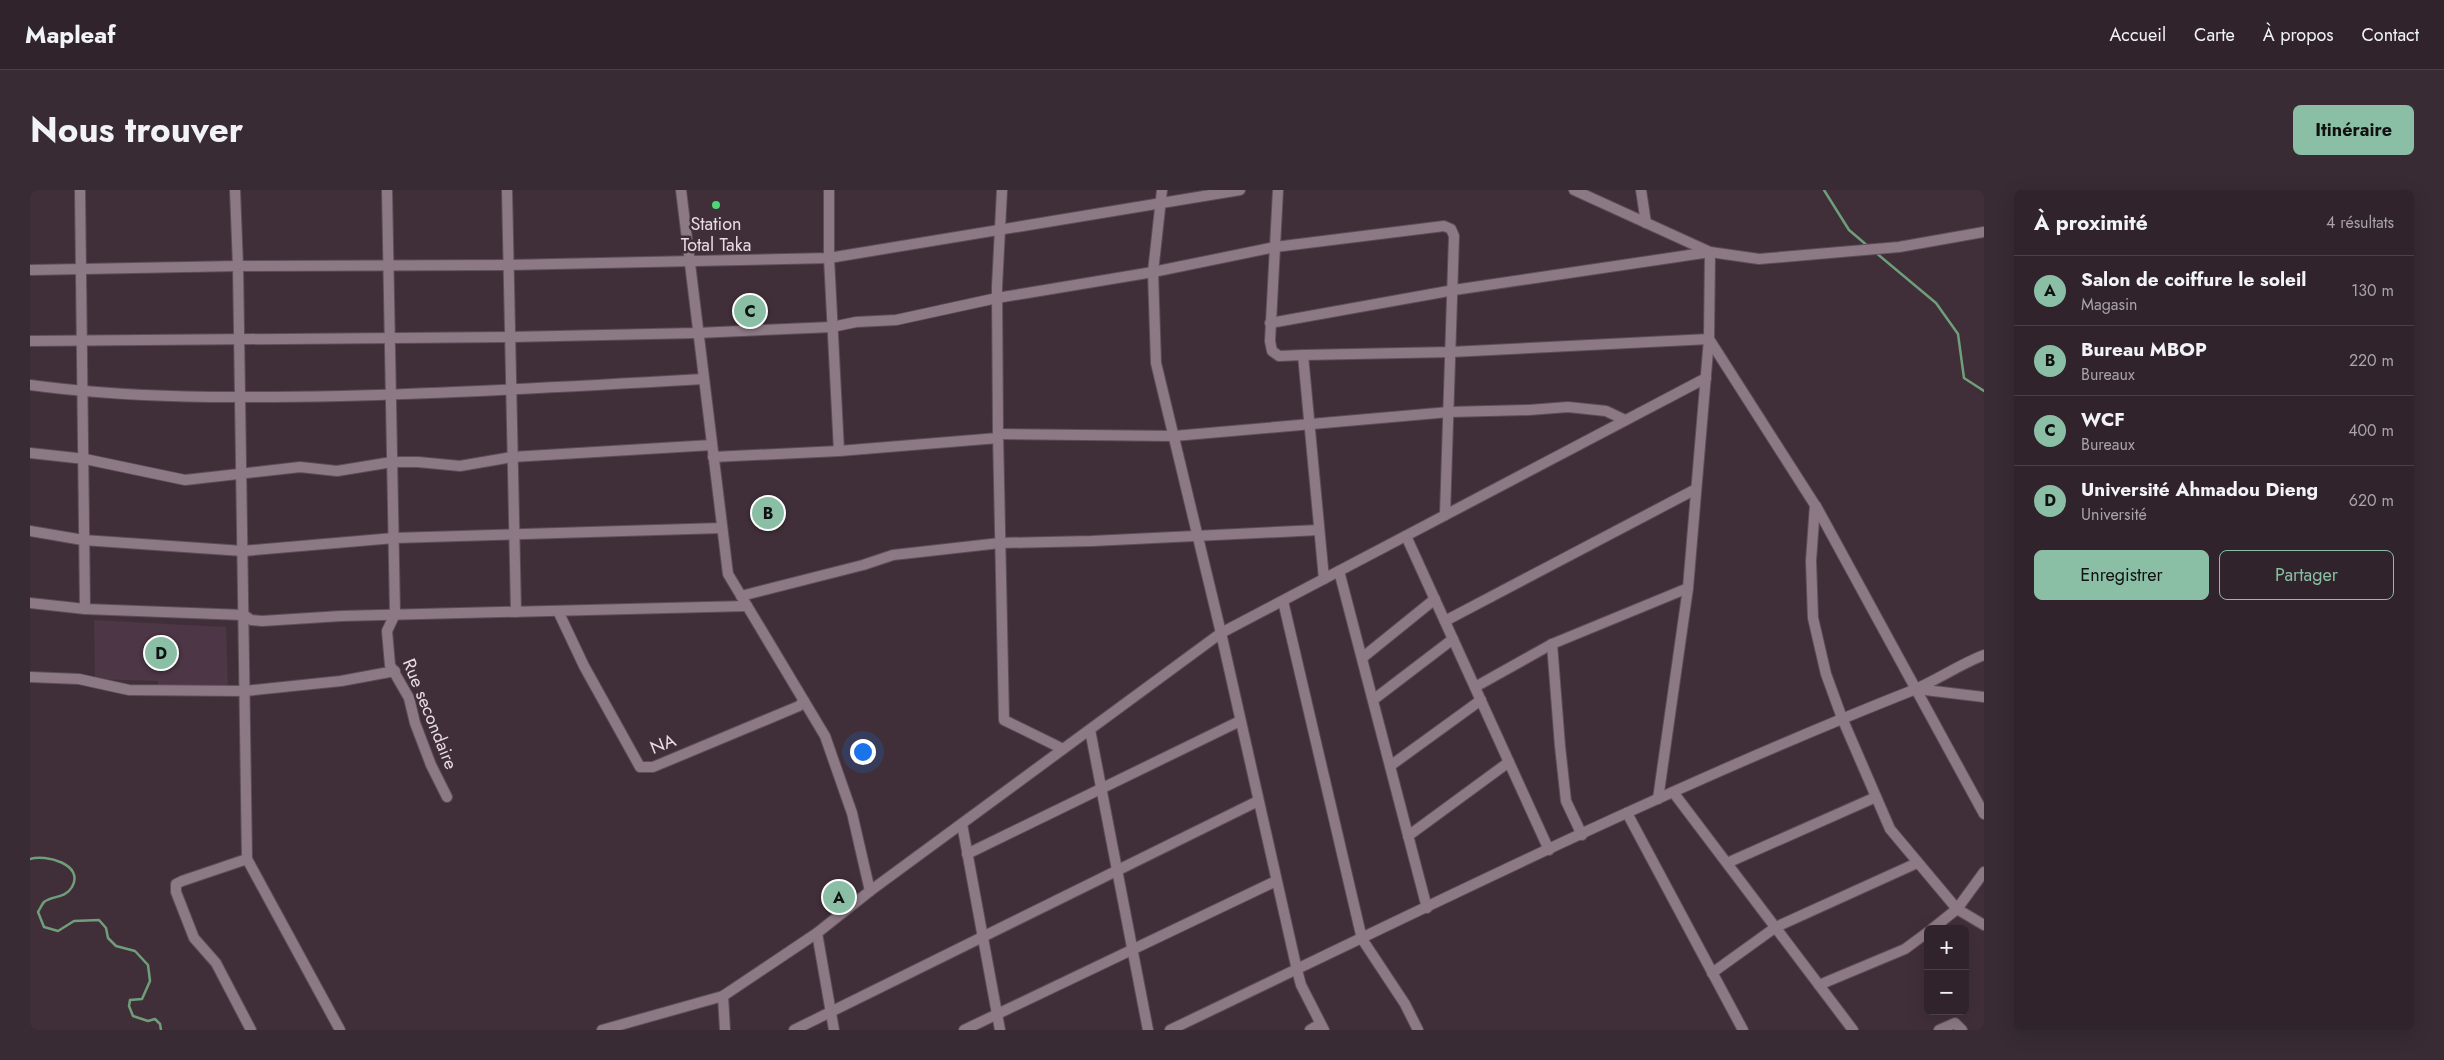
<!DOCTYPE html>
<html lang="fr">
<meta charset="utf-8">
<style>
:root{--surface:#30232b;--page:#382b33;--text:#f1f3f6;--muted:#a8a4a9;--line:#4b4047;--accent:#8abfa5}
body{margin:0;font-family:Jost,sans-serif;background:var(--page);color:var(--text)}
.controls{position:absolute;right:15px;bottom:15px;display:grid;overflow:hidden;border-radius:8px;box-shadow:0 5px 20px #0002}
.controls button{width:45px;height:45px;display:grid;place-items:center;padding:0;border:0;border-bottom:1px solid var(--line);background:var(--surface);color:var(--text);font:25px sans-serif}
.you{position:absolute;left:832px;top:561px;width:18px;height:18px;margin:-12px;border:4px solid #fff;border-radius:50%;background:#1a73e8;box-shadow:0 0 0 8px #1a73e833}
.badge{display:grid;place-items:center;width:32px;height:32px;border-radius:50%;background:var(--accent);color:#111;font-size:16px;font-weight:700}
.pin{position:absolute;translate:-50% -50%;border:2px solid #fff;box-shadow:0 1px 5px #0006}
.list{margin:0;padding:0;list-style:none}
h2{display:flex;justify-content:space-between;align-items:center;height:65px;margin:0;padding:0 20px;font-size:21px}
h2 small{font-size:16px;font-weight:400;color:var(--muted)}
.list li{display:grid;grid-template-columns:32px 1fr auto;gap:15px;align-items:center;box-sizing:border-box;height:70px;padding:0 20px;border-top:1px solid var(--line)}
.list b{display:block;font-size:19px;white-space:nowrap}
.list p{margin:0;font-size:16px;white-space:nowrap;color:var(--muted)}
.list em{font-size:16px;font-style:normal;color:var(--muted)}
.actions{display:flex;gap:10px;padding:15px 20px}
.actions a{flex:1;padding:11px 0;border:1px solid var(--accent);border-radius:8px;text-align:center;font-size:18px;color:var(--accent)}
.actions .main{background:var(--accent);color:#111}
.map{position:relative;flex:none;width:1954px;height:840px;overflow:hidden;border-radius:8px}
header{display:flex;align-items:center;gap:30px;box-sizing:border-box;height:70px;padding:0 25px;background:var(--surface);border-bottom:1px solid var(--line)}
header strong{font-size:24px}
nav{display:flex;gap:28px;margin-inline-start:auto;font-size:18px}
.intro{display:flex;align-items:center;justify-content:space-between;box-sizing:border-box;height:120px;padding:0 30px}
h1{margin:0;font-size:35px}
.button{padding:12px 22px;border-radius:8px;background:var(--accent);color:#111;font-size:18px;font-weight:700}
main{display:flex;gap:30px;padding:0 30px}
aside{flex:1;background:var(--surface);border-radius:8px;box-shadow:0 5px 20px #0002}
.map>svg:first-child{display:block}
</style>
<header>
<strong>Mapleaf</strong>
<nav><a>Accueil</a><a>Carte</a><a>À propos</a><a>Contact</a></nav>
</header>
<div class="intro"><h1>Nous trouver</h1><a class="button">Itinéraire</a></div>
<main>
<div class="map">
<svg width="1954" height="840" viewBox="0 0 1954 840">
<rect width="100%" height="100%" fill="#402f39"/>
<path fill="#4d3645" d="M64,430L196,437L198,499L128,498V491L65,489Z"/>
<g fill="none" stroke-linecap="round" stroke-linejoin="round">
<g stroke="#6f9e7a" stroke-width="2.5">
<path d="M1794,0L1819,40L1839,57"/>
<path d="M1845,62L1906,113L1928,144L1934,188L1954,201"/>
<path d="M0,669C15,664 55,674 42,697C35,709 23,705 14,712C12,714 10,719 8,722L14,737L28,741L44,731L69,730L76,738L78,748L86,756L105,761L118,775L120,791L112,809L100,810L99,816L103,826L118,831L125,829L130,834L131,840"/>
</g>
<g stroke="#5c4e57" stroke-width="12">
<g id="minor">
<path d="M50,0L55,419"/>
<path d="M205,0L208,76L217,669L310,840"/>
<path d="M357,0L365,424L357,441L360,475L379,508L385,533L401,575L417,607"/>
<path d="M477,0L486,422"/>
<path d="M651,0L698,384L795,546L822,623L840,701"/>
<path d="M799,0V68L809,261"/>
<path d="M972,0L967,97L968,244L974,530L1033,559"/>
<path d="M1132,0L1123,82L1126,173L1191,443L1267,780L1271,795L1294,840"/>
<path d="M1248,0L1240,151L1242,161L1249,166L1273,165L1294,389"/>
<path d="M1544,0L1680,62L1729,69L1869,57L1954,42"/>
<path d="M1611,0L1616,33"/>
<path d="M0,80L208,76L478,75L799,68L1210,0"/>
<path d="M1240,133L1424,100L1680,62L1679,149L1658,398L1628,609"/>
<path d="M0,151L480,147L667,143L802,137L826,132L866,130L967,108L1123,82L1245,57L1414,36L1421,39L1424,46L1415,325"/>
<path d="M1273,165L1421,162L1679,149L1785,315L1781,371L1783,428L1796,484L1812,528L1860,639L1927,719L1954,735"/>
<path d="M0,195C103,209 208,208 312,206C433,203 553,196 674,189"/>
<path d="M968,244L1144,246L1419,222L1499,220L1538,217L1576,221L1595,230"/>
<path d="M0,263L55,269L155,290L270,277L307,281L362,272H388L430,276L482,267L682,255"/>
<path d="M683,267L809,261L968,248"/>
<path d="M1786,316L1954,624"/>
<path d="M0,341L53,350L213,361L364,348L692,338"/>
<path d="M1376,346L1519,660"/>
<path d="M1309,381L1397,718"/>
<path d="M711,406L833,375L863,365L970,353L1062,351L1289,340"/>
<path d="M1253,411L1332,749L1375,814L1388,840"/>
<path d="M0,413L55,419L214,425L221,430L232,431L311,426L717,416"/>
<path d="M528,421L554,476L610,577H623L769,516L774,511"/>
<path d="M1415,431L1666,299"/>
<path d="M1522,454L1530,556L1536,611L1552,645"/>
<path d="M1332,468L1405,409"/>
<path d="M0,487L49,489L99,500L215,501L311,491L365,481"/>
<path d="M1445,497L1522,454L1658,398"/>
<path d="M1887,499L1954,507"/>
<path d="M1343,510L1423,449"/>
<path d="M1060,540L1118,840"/>
<path d="M1360,576L1451,510"/>
<path d="M1643,602L1823,840"/>
<path d="M1597,623L1713,840"/>
<path d="M932,634L970,840"/>
<path d="M1378,646L1479,572"/>
<path d="M937,664L1210,531"/>
<path d="M217,669L152,691L146,694V702L164,748L186,773L221,840"/>
<path d="M1697,673L1846,607"/>
<path d="M1902,739L1927,719L1954,682"/>
<path d="M787,743L804,840"/>
<path d="M1682,783L1746,737L1887,673"/>
<path d="M1789,795L1875,759L1898,742"/>
<path d="M693,806L695,840"/>
<path d="M572,840L693,806L787,743L840,701L1191,443L1676,188"/>
<path d="M764,840L1228,611"/>
<path d="M934,840L1246,691"/>
<path d="M1140,840C1385,723 1628,601 1881,501C1906,491 1928,475 1954,465"/>
<path d="M1280,840L1290,834"/>
<path d="M1909,840L1925,833L1932,840"/>
</g>
</g>
<use href="#minor" stroke="#8d7985" stroke-width="10"/>
</g>
<circle fill="#4cd676" stroke="#402f39" stroke-width="2" cx="686" cy="15" r="5"/>
<g text-anchor="middle" dominant-baseline="central" stroke-width="5" stroke-linejoin="round" paint-order="stroke">
<g font-size="18" fill="#e7dce2" stroke="#402f39">
<text x="686" y="34">Station<tspan x="686" dy="21">Total Taka</tspan></text>
</g>
<g font-size="18" fill="#e7dce2" stroke="#402f39">
<text transform="translate(400 524) rotate(68)">Rue secondaire</text>
<text transform="translate(633 554) rotate(-21)">NA</text>
</g>
</g>
</svg>
<div class="controls">
<button>+</button>
<button>−</button>
</div>
<div class="you"></div>
<div class="pin badge" style="left:809px;top:707px">A</div>
<div class="pin badge" style="left:738px;top:323px">B</div>
<div class="pin badge" style="left:720px;top:121px">C</div>
<div class="pin badge" style="left:131px;top:463px">D</div>
</div>
<aside>
<h2>À proximité<small>4 résultats</small></h2>
<ul class="list">
<li><span class="badge">A</span><div><b>Salon de coiffure le soleil</b><p>Magasin</p></div><em>130 m</em></li>
<li><span class="badge">B</span><div><b>Bureau MBOP</b><p>Bureaux</p></div><em>220 m</em></li>
<li><span class="badge">C</span><div><b>WCF</b><p>Bureaux</p></div><em>400 m</em></li>
<li><span class="badge">D</span><div><b>Université Ahmadou Dieng</b><p>Université</p></div><em>620 m</em></li>
</ul>
<div class="actions"><a class="main">Enregistrer</a><a>Partager</a></div>
</aside>
</main>
